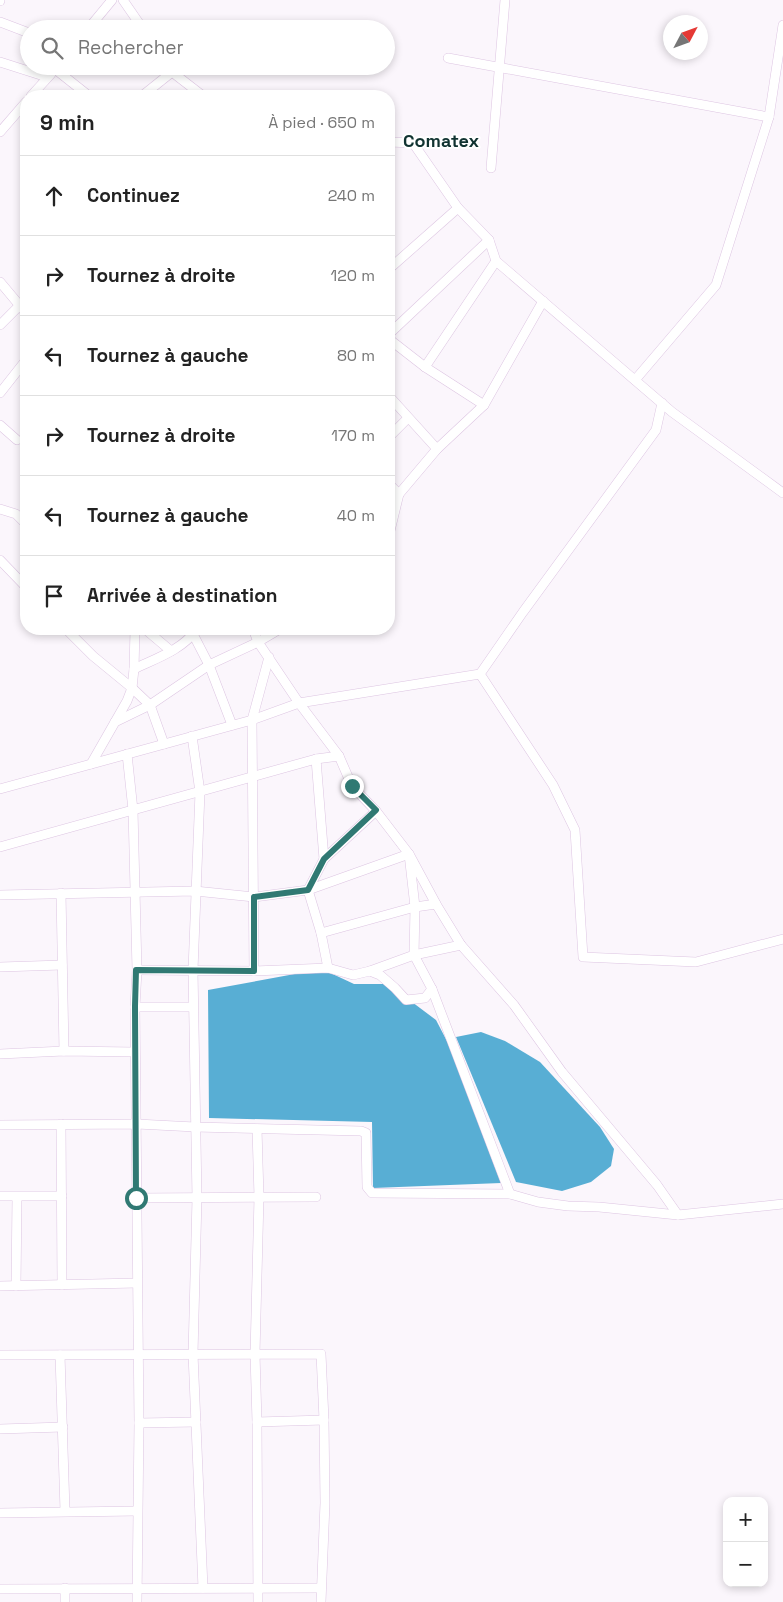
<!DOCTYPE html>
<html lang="fr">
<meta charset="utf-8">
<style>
:root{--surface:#fff;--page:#f2f2f2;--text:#222;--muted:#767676;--line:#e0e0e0}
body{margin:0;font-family:"Space Grotesk",sans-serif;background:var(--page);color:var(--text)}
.controls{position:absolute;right:15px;bottom:15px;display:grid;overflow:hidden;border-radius:10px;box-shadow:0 2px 8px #0003}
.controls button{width:45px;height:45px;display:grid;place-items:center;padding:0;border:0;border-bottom:1px solid var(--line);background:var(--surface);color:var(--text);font:25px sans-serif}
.compass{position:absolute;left:663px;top:15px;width:45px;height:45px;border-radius:50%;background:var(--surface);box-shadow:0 2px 8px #0003;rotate:49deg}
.stop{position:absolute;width:15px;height:15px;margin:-11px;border:4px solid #307973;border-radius:50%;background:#fff}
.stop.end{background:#307973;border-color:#fff;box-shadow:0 1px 5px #0008}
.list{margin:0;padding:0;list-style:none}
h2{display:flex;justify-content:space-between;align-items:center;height:65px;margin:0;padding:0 20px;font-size:21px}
h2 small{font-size:16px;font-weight:400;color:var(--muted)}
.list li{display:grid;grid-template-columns:32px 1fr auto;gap:15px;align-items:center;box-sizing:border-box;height:80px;padding:0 20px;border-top:1px solid var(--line)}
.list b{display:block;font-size:19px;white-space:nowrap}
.list em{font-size:16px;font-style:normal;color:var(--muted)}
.icon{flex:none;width:28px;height:28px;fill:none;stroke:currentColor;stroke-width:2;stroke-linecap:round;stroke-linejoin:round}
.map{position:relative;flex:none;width:783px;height:1602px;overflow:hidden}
.search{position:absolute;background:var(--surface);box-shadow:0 2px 8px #0003;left:20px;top:20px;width:375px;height:55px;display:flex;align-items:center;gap:12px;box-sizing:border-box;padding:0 18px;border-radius:28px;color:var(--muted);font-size:19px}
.panel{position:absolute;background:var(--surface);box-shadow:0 2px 8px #0003;left:20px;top:90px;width:375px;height:545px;border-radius:20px}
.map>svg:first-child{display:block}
</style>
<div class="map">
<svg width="783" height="1602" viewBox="0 0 783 1602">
<rect width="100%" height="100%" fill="#fbf6fc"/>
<g fill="#58aed4">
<path d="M322,969L354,984H388L436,1020L449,1045L501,1183L373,1188L372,1122L209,1118L208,990Z"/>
<path d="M481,1032L505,1041L540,1062L600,1127L614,1149L611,1166L591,1182L562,1191L516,1182L456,1037Z"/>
</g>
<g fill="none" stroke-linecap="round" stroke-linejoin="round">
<g stroke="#ddc5e2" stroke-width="10">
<g id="minor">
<path d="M123,0L143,29"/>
<path d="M0,1V0"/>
<path d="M0,22L29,33"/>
<path d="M88,29L112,0"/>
<path d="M448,58L769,117"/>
<path d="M0,62L47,77"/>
<path d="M168,66L172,72L203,96"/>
<path d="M55,69L89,96"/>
<path d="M31,96L51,74"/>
<path d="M142,96L172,72"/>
<path d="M0,132L26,102"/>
<path d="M389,142L413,143L458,208L489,240L496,261L672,412L783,493"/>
<path d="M491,168L505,0"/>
<path d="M389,269L458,208"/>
<path d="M0,282L26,313"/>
<path d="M0,325L20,305"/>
<path d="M389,334L489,240"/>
<path d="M389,339L425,367L484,405"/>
<path d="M425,367L496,261"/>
<path d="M635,380L716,285L769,117L783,25"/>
<path d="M0,393L26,360"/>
<path d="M389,396L437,449"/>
<path d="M662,403L656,430L523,612L480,674L553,785L575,830L583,957L696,962L783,939"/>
<path d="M0,425L17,440"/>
<path d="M389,437L408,418"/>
<path d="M389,484L399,494"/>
<path d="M0,509L16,514L26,524"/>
<path d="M389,535L399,494L437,449L484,405L543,301"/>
<path d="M0,560L26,587"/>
<path d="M66,629L93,656L132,688L150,705L164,744"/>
<path d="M145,629L171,651"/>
<path d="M253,629L258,642L299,703L339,756L352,786L376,811L409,854L436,904L461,945L514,1005L562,1072L657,1185L678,1215"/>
<path d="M193,634L209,665L232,725"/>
<path d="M134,669L135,629"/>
<path d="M115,722L150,705L209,665L258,642L280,629"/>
<path d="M192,736L200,792L193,970L197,1198L193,1354L203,1588"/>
<path d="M127,754L133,810L137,970L135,1007L139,1423L137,1602"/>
<path d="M316,759L324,859"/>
<path d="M91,764L127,701L132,688L134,669C157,658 182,650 197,629"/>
<path d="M0,789L252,720L299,703L480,674"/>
<path d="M0,847L316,759L339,756"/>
<path d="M61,893L64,1051"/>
<path d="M0,895L195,891L254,897L308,890L409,854L415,907L414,955L432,989L510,1194"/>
<path d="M321,933L415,907L436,904"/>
<path d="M0,967L62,965"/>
<path d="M328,968L321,933L308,890L324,859L376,811"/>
<path d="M137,970L254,971L328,968L353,975L370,971L380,975L395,988L406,1000L425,998L432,989"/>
<path d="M254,971L252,720L269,657"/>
<path d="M370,971L414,955L461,945"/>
<path d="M135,1007H193"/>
<path d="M0,1054L64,1051L135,1052"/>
<path d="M61,1124L62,1285"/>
<path d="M0,1125L137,1124L195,1127L361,1131L366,1133L367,1187L372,1193L510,1194L538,1202L568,1206L599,1207L678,1215L783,1204"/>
<path d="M257,1129L259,1197L255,1354L257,1422L258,1602"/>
<path d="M0,1196H62"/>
<path d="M136,1198L316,1197"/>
<path d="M0,1286L137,1283"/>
<path d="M16,1286L17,1197"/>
<path d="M0,1355L321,1354L324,1420L325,1503L321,1602"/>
<path d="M60,1355L65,1511"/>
<path d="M257,1422L324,1420"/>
<path d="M139,1423L196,1422"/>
<path d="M0,1429L63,1427"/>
<path d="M0,1513L137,1511"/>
<path d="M65,1588V1602"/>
<path d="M0,1589L321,1588"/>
</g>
</g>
<use href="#minor" stroke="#fff" stroke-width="9"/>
</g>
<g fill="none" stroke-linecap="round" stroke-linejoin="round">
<path stroke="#307973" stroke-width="6" d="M136,1198L135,1006L136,970L254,971V897L308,890L324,859L376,810L352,786"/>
</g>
<g text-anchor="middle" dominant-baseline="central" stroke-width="4" stroke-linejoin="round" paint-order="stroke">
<g font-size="18" font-weight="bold" fill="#113331" stroke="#fff">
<text x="441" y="140">Comatex</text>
</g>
</g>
</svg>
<div class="controls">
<button>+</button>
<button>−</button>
</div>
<svg class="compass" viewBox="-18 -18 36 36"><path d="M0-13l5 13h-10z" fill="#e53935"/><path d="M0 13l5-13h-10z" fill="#767676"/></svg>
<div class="stop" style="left:136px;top:1198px"></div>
<div class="stop end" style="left:352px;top:786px"></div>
<div class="search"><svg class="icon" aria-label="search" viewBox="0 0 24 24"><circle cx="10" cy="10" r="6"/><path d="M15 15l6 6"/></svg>Rechercher</div>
<section class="panel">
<h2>9 min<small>À pied · 650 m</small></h2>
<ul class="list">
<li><svg class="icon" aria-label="ahead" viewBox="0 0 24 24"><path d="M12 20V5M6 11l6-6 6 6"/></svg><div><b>Continuez</b></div><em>240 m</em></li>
<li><svg class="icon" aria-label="right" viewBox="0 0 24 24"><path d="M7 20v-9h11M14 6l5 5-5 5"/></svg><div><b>Tournez à droite</b></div><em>120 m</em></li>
<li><svg class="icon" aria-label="left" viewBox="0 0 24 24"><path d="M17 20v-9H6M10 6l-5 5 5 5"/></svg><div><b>Tournez à gauche</b></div><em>80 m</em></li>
<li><svg class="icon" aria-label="right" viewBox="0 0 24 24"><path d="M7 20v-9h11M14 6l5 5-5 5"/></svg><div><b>Tournez à droite</b></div><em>170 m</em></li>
<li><svg class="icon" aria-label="left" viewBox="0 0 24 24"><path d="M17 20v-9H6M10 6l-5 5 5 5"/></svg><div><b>Tournez à gauche</b></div><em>40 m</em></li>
<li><svg class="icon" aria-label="arrive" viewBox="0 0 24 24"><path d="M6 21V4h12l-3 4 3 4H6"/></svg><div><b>Arrivée à destination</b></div></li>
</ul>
</section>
</div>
